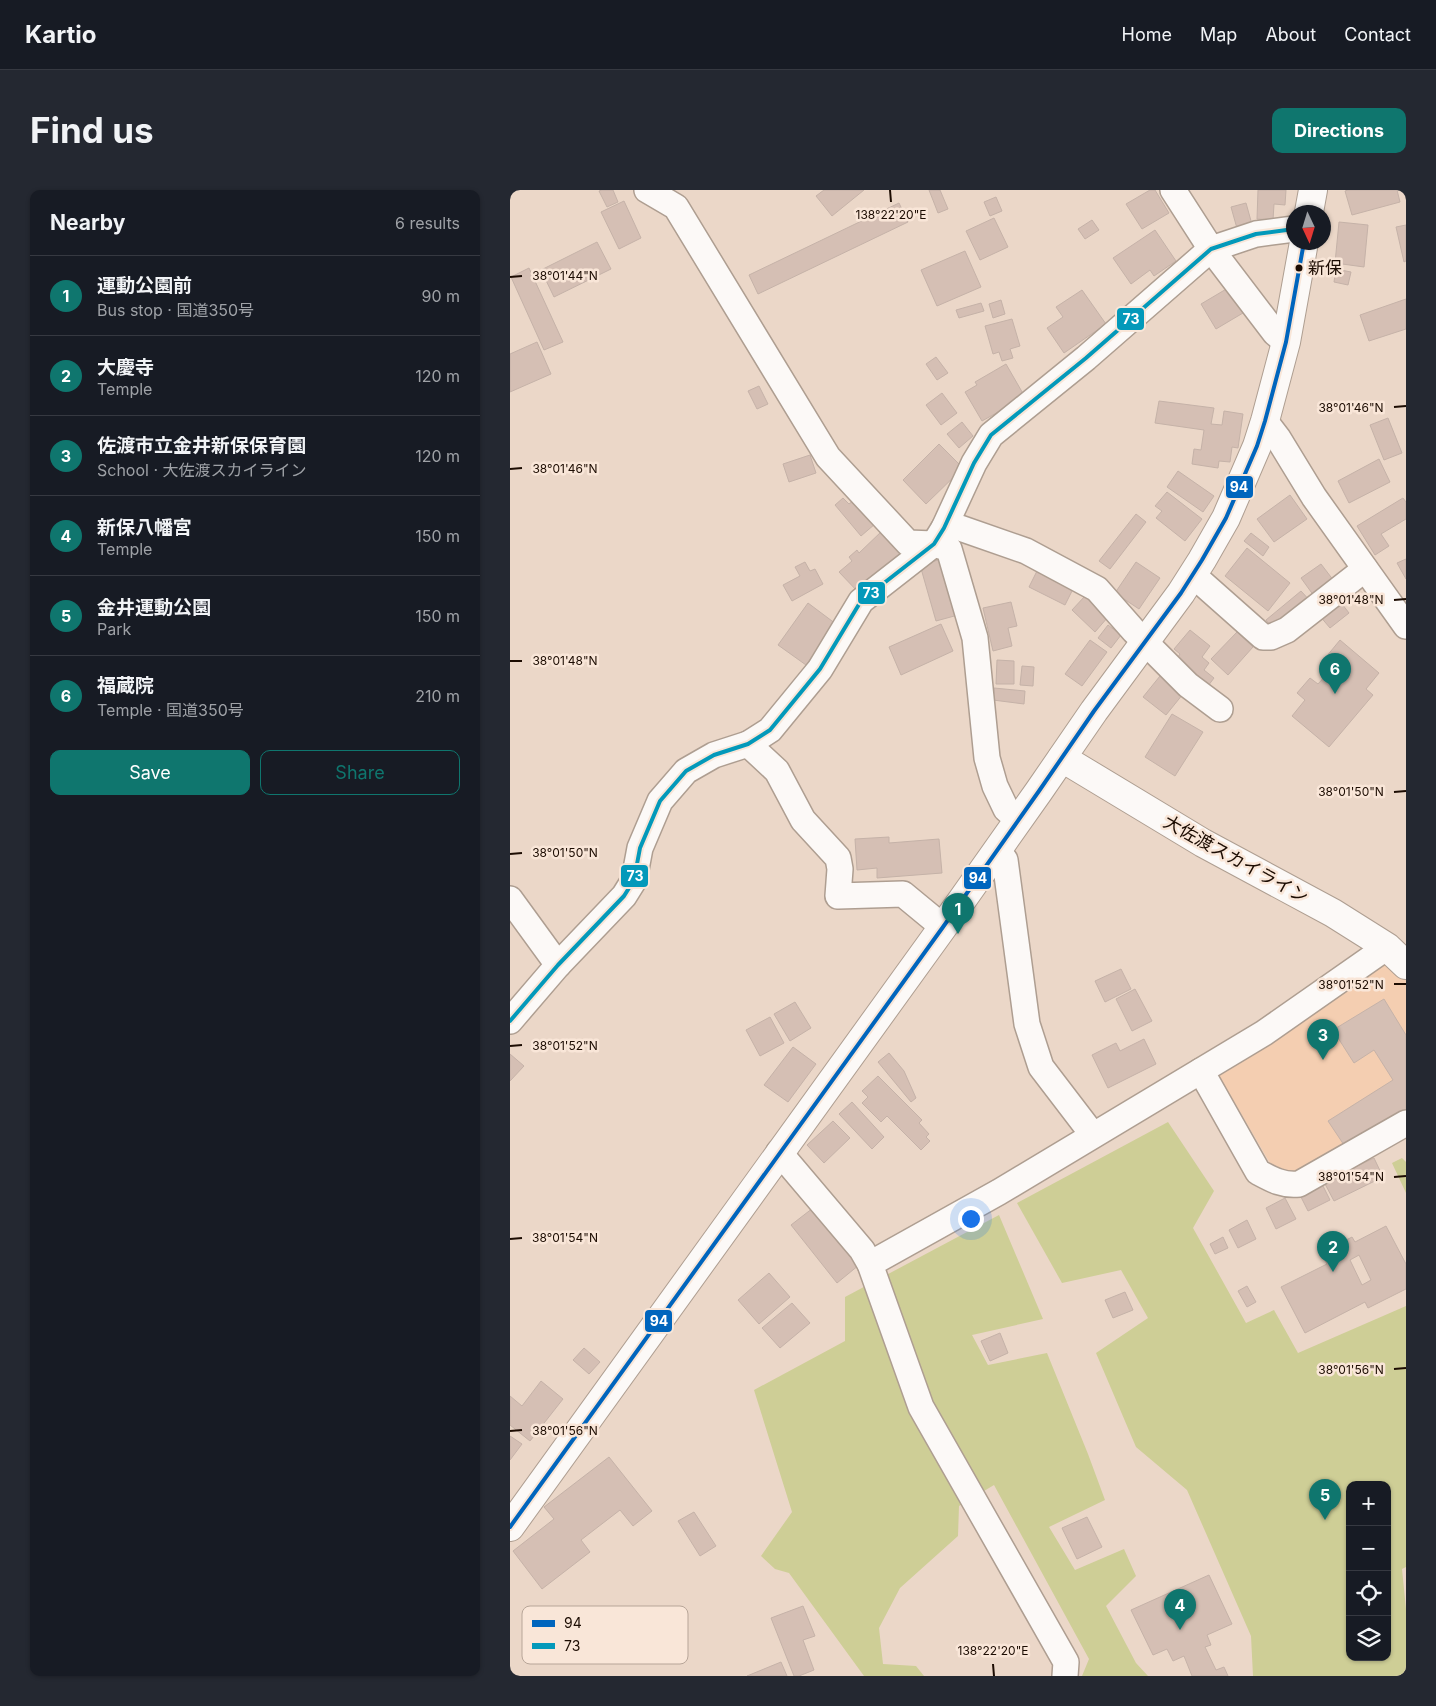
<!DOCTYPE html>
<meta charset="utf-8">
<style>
:root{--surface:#171b24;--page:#242831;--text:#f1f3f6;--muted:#9ea1a6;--line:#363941;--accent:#0f766e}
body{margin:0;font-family:Inter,"Noto Sans JP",sans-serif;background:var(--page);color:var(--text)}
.controls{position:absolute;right:15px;bottom:15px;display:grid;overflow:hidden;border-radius:10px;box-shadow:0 1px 4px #0004}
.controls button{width:45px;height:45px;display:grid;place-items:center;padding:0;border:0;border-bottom:1px solid var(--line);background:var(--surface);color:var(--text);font:25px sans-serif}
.compass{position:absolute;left:776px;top:15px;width:45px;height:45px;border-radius:50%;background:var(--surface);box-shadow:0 1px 4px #0004;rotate:176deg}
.you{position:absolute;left:460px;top:1028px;width:18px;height:18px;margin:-12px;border:4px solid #fff;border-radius:50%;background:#1a73e8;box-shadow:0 0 0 8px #1a73e833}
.badge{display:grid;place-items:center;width:32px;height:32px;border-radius:50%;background:var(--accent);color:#fff;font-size:16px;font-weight:700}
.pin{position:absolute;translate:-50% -41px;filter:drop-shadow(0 1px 2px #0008)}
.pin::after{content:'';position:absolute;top:26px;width:18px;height:15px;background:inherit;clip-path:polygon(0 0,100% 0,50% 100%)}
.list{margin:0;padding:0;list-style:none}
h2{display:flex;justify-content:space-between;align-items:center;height:65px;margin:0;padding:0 20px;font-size:21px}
h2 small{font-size:16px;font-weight:400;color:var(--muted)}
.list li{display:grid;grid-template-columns:32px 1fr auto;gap:15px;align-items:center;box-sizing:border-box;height:80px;padding:0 20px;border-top:1px solid var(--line)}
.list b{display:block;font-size:19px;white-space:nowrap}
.list p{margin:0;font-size:16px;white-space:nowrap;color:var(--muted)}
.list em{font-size:16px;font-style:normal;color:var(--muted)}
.actions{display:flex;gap:10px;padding:15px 20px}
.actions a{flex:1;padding:11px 0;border:1px solid var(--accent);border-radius:10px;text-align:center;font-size:18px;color:var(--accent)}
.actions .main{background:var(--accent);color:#fff}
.icon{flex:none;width:28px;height:28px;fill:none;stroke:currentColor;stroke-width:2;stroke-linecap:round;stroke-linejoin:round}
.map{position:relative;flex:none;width:896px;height:1486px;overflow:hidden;border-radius:10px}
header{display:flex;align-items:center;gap:30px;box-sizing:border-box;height:70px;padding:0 25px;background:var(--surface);border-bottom:1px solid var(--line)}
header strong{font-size:24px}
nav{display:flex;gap:28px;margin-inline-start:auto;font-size:18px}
.intro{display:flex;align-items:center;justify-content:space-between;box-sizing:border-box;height:120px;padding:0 30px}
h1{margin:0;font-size:35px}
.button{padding:12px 22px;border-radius:10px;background:var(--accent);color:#fff;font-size:18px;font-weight:700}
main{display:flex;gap:30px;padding:0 30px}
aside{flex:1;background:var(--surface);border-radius:10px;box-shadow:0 1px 4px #0004}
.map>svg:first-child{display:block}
</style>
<header>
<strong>Kartio</strong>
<nav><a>Home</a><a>Map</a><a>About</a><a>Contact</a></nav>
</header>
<div class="intro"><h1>Find us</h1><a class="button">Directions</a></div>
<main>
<aside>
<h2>Nearby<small>6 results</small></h2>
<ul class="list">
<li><span class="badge">1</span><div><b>運動公園前</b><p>Bus stop · 国道350号</p></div><em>90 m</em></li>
<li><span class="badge">2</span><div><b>大慶寺</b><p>Temple</p></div><em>120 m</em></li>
<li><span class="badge">3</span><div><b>佐渡市立金井新保保育園</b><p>School · 大佐渡スカイライン</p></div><em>120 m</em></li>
<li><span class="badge">4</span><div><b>新保八幡宮</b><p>Temple</p></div><em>150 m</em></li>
<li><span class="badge">5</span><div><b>金井運動公園</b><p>Park</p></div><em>150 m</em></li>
<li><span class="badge">6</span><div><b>福蔵院</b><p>Temple · 国道350号</p></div><em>210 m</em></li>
</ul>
<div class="actions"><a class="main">Save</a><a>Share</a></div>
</aside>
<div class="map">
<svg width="896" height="1486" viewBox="0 0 896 1486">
<rect width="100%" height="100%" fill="#ebd7c8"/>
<path fill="#f4ceb1" d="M871,768L896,789V929L771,992L709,886Z"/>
<g fill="#cece96" fill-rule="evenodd">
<path d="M658,932L704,1001L683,1038L736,1133L764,1120L788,1163L896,1116V1377L892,1379L896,1419V1486H743L741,1446L677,1300L626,1257L586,1163L638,1128L611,1080L552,1093L507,1013ZM840,1295H877V1467H840Z"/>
<path d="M892,968L896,972V1003L882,973Z"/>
<path d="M489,1025L533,1129L462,1145L478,1175L537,1163L578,1264L595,1310L539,1337L565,1380L614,1359L626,1386L596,1416L626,1473L638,1486H572L579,1469L484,1295L449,1316L448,1346L390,1398L369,1438L373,1474L406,1476L414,1486H354L279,1383L265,1379L251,1366L282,1322L244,1200L335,1151V1107Z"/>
</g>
<g fill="#d5bfb4" stroke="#c5b2a8" fill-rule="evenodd">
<path d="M92,0H103L108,12L97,17L89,1Z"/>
<path d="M314,0H354L322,26L306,6Z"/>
<path d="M419,0H430L438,19L428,23Z"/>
<path d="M640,0H645L659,23L632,39L616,14Z"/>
<path d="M748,0H776L775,15L764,14L763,30L747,29Z"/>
<path d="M838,0H887L890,12L842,25L835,1Z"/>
<path d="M486,7L492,21L480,26L474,12Z"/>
<path d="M114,11L131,48L109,59L91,22Z"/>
<path d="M389,13L398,32L248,104L239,85Z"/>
<path d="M736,13L743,38L728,42L721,17Z"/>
<path d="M484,28L498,57L470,70L456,41Z"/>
<path d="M582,30L589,40L575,49L568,39Z"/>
<path d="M829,32L858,35L854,77L825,73Z"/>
<path d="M896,35V71L894,72L886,37Z"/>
<path d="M645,40L666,71L644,86L640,80L621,94L603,68Z"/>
<path d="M87,52L101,79L44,107L31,80Z"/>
<path d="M455,61L471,97L427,116L411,80Z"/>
<path d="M19,78L53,152L34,160L1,87Z"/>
<path d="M826,79L841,82L838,95L824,92Z"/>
<path d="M718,98L733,123L706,139L691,114Z"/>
<path d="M572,100L596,134L554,163L537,138L553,127L546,117Z"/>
<path d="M896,109V139L859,151L850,125Z"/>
<path d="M491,110L495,124L483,128L479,114Z"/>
<path d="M471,113L474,121L449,128L446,120Z"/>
<path d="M502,129L510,156L500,159L503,168L492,171L489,162L483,164L475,136Z"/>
<path d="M27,152L41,184L0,202V164Z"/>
<path d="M426,167L438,183L427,190L416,174Z"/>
<path d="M496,174L515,207L472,231L455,202L467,195L465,192Z"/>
<path d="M249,196L258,214L247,219L238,201Z"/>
<path d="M432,203L447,223L431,235L416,215Z"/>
<path d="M649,211L704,218L701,234L712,235L714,221L733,224L728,258L722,257L720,272L709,271L708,278L682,274L684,259L691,260L694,240L645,233Z"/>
<path d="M878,228L892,263L874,270L860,235Z"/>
<path d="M452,232L463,246L449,258L437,244Z"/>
<path d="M429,254L453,278L416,314L393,290Z"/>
<path d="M300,265L306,283L279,292L273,274Z"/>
<path d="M869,269L880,292L839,313L828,291Z"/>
<path d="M668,281L704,306L693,322L657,297Z"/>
<path d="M657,302L692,329L675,351L646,328L652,321L645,316Z"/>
<path d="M780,305L797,329L764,352L747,329Z"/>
<path d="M333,308L339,314L344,310L365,334L351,346L325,315Z"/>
<path d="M893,308L896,312V329L871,344L879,356L865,365L847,336Z"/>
<path d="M626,324L636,332L600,379L589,371Z"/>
<path d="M372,341L392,362L349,403L329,382L342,371L339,367L347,360L349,363Z"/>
<path d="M741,343L759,357L753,366L734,351Z"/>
<path d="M737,358L780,393L758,421L715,386Z"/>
<path d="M432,369L448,425L426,431L410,375Z"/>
<path d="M896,369V389L887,373Z"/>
<path d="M295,372L300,381L305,379L313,394L282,411L273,395L290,386L285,377Z"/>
<path d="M626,372L650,388L629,419L605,403Z"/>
<path d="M811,374L824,391L804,406L791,388Z"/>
<path d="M528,379L564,397L555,415L519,397Z"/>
<path d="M791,401L802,413L767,442L756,430Z"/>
<path d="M575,406L598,427L585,442L562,420Z"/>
<path d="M829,410L839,423L820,438L809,425Z"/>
<path d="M501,412L507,436L498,438L502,456L483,461L473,418Z"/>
<path d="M298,413L326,434L296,475L268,455Z"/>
<path d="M431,434L443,461L391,485L379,457Z"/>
<path d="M598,435L611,445L601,458L588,448Z"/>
<path d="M680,440L700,456L692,467L699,473L694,480L704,488L698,496L666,470L670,464L664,459Z"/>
<path d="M727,442L743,457L718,485L701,469Z"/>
<path d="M580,450L597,462L572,496L555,484Z"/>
<path d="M830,450L869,483L856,499L863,505L819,557L782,526L795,510L787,503L800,488L808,494L817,484L812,480L820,471L816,467Z"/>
<path d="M487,470L504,471V494H486Z"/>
<path d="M512,476L524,477L523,496L510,495Z"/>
<path d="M650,486L673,504L656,525L633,507Z"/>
<path d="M484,498L515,501L514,514L483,510Z"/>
<path d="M662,524L693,542L665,586L635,567Z"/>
<path d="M379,647V653L429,649L432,683L367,688V678L347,680L345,649Z"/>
<path d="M611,779L621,799L595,812L585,791Z"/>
<path d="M625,799L642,831L622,841L606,809Z"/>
<path d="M874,809L896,845V921L836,958L818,931L883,890L864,860L844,873L823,840Z"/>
<path d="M285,812L301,838L280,851L264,824Z"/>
<path d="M260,827L274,853L250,866L236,840Z"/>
<path d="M634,849L646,874L598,898L582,865L606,853L610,861Z"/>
<path d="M283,857L306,874L278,912L254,895Z"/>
<path d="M379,863L394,881L406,908L401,912L368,872Z"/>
<path d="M0,864L14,876L0,891Z"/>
<path d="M368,886L412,930L409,933L419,944L416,947L420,951L411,960L377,926L371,932L352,913L358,907L352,901Z"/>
<path d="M342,912L374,947L362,959L329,924Z"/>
<path d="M323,931L340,948L314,973L297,955Z"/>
<path d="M864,968L873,987L824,1011L814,992Z"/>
<path d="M811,992L820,1010L798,1021L789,1003Z"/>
<path d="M775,1008L786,1029L766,1039L756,1018Z"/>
<path d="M303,1018L349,1075L327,1093L281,1035Z"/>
<path d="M737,1030L746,1049L728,1058L719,1040Z"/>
<path d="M876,1036L896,1074V1099L858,1118L855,1112L795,1143L771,1097L817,1074L813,1066L823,1061L821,1058L842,1047L845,1052ZM849,1065L861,1090L852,1095L840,1070Z"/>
<path d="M713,1047L718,1058L705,1064L700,1054Z"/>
<path d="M259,1083L280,1107L249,1134L228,1110Z"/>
<path d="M737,1096L746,1112L737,1117L728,1101Z"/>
<path d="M615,1102L623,1120L603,1128L595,1110Z"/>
<path d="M282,1113L300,1133L270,1158L252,1138Z"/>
<path d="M490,1143L498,1163L480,1171L471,1151Z"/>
<path d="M74,1158L90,1172L79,1184L63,1170Z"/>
<path d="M31,1191L53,1209L20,1251L0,1235V1206L12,1216Z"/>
<path d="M0,1246L12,1254L0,1270Z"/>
<path d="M99,1267L142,1321L123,1336L110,1320L71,1350L80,1362L32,1399L3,1361L44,1329L34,1317Z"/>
<path d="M184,1322L206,1356L190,1366L168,1331Z"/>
<path d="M577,1327L592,1357L567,1369L552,1338Z"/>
<path d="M699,1385L722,1434L697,1445L701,1455L695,1457L706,1480L714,1477L718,1486H682L674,1466L663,1471L657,1459L643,1465L621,1420Z"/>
<path d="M293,1416L305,1446L293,1450L304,1480L289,1486H284L261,1428Z"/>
<path d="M271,1472L277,1486H237Z"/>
</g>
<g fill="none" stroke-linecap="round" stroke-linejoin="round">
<g stroke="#ae9e91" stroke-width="28">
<g id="minor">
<path d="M137,0L166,17L318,267L398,353L424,354L439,359L465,448L477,568L485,596L496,619L508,630"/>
<path d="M663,0L701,59L765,143L776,152"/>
<path d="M755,231L768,248L804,307L896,436"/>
<path d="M434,338H450L516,361L587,399L624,441L678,495L710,519"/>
<path d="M683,385L753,447H761L777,440L855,379"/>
<path d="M238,554L267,581L293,630L328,668L330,679L328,706L393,704L433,737"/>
<path d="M487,660L495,670L517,834L531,877L583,945"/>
<path d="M0,709L48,775"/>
<path d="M0,831L48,775L114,706L124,690L130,658L150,611L176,581L204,565L238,554L260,540L310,479L351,411L424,354L434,338L464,273L481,245L576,168L701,59L746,44L784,39"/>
<path d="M691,881L748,982C761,989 773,996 789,994L896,933"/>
<path d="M269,962L352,1060L360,1074L411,1217L556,1472L555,1486"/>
<path d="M360,1074L489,1002L754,843L877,757"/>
</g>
</g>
<g stroke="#ae9e91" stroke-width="30">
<path id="tertiary" d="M552,568L693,653L823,723L877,757L896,775"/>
</g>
<g stroke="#ae9e91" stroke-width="30">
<g id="trunk">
<path d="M799,22L803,0"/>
<path d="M0,1337L433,737L529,601L584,521L671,403L692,370L716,328L747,256L755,231L776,152L794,52"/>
</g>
</g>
<use href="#minor" stroke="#fcf9f7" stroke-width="25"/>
<use href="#tertiary" stroke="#fcf9f7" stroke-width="28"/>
<use href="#trunk" stroke="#fcf9f7" stroke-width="28"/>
<g stroke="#f9e6d8" stroke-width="8">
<path id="bus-1" d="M0,1337L433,737L529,601L584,521L671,403L692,370L716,328L747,256L755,231L776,152L794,52"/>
</g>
<g stroke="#f9e6d8" stroke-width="8">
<path id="bus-2" d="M0,831L48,775L114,706L124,690L130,658L150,611L176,581L204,565L238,554L260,540L310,479L351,411L424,354L434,338L464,273L481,245L576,168L701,59L746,44L784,39"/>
</g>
<use href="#bus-1" stroke="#0065bd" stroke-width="4"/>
<use href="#bus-2" stroke="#0399ba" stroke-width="4"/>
</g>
<path fill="none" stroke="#1c0c02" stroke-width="2" d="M380,0L381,12M0,87L12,86M884,217L896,216M0,279L12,278M884,410L896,409M0,471H12M884,602L896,601M0,664L12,663M884,794H896M0,856L12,855M884,987L896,986M0,1049L12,1048M884,1179L896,1178M0,1241L12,1240M483,1474L484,1486"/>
<circle fill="#1c0c02" stroke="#f9e6d8" stroke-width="2" cx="789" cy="78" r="4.5"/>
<g text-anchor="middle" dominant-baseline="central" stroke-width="5" stroke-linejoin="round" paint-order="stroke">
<g font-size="17" fill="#1c0c02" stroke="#f9e6d8" text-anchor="start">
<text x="798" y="78">新保</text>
</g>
<g font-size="18" fill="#1c0c02" stroke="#f9e6d8">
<text transform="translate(726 669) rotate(29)">大佐渡スカイライン</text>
</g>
</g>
<rect x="12" y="1416" width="166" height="58" rx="8" fill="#f9e6d8" stroke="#b7a598" stroke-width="1"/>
<rect x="22" y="1430" width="23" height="7" fill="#0065bd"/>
<rect x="22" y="1453" width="23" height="6" fill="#0399ba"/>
<g font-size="14" fill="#1c0c02">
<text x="54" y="1438">94</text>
<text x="54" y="1461">73</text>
</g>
<g font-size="12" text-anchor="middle" fill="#1c0c02" stroke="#f9e6d8" stroke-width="5" stroke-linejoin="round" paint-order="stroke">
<text x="381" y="29">138°22'20"E</text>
<text x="55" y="90">38°01'44"N</text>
<text x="841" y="222">38°01'46"N</text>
<text x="55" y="283">38°01'46"N</text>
<text x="841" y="414">38°01'48"N</text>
<text x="55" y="475">38°01'48"N</text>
<text x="841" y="606">38°01'50"N</text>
<text x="55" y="667">38°01'50"N</text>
<text x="841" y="799">38°01'52"N</text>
<text x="55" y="860">38°01'52"N</text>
<text x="841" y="991">38°01'54"N</text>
<text x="55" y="1052">38°01'54"N</text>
<text x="841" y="1184">38°01'56"N</text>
<text x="55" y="1245">38°01'56"N</text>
<text x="483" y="1465">138°22'20"E</text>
</g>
<g stroke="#f9e6d8" stroke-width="2">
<rect x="606" y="117" width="29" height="24" rx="5" fill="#0399ba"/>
<rect x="715" y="285" width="29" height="24" rx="5" fill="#0065bd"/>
<rect x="347" y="391" width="29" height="24" rx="5" fill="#0399ba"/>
<rect x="110" y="674" width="29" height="24" rx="5" fill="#0399ba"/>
<rect x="453" y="676" width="29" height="24" rx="5" fill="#0065bd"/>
<rect x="134" y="1119" width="29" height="24" rx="5" fill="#0065bd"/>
</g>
<g font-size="14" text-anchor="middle" font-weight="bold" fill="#fff">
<text x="621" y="134">73</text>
<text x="729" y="302">94</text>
<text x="361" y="408">73</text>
<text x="125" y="691">73</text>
<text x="468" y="693">94</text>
<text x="149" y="1136">94</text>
</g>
</svg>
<div class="controls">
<button>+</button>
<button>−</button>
<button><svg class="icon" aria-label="locate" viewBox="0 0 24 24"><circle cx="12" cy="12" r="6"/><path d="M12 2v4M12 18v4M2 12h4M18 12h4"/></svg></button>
<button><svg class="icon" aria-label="layers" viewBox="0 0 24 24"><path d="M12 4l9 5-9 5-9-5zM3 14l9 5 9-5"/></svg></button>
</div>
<svg class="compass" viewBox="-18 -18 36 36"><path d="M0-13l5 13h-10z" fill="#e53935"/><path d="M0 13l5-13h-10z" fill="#9ea1a6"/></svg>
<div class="you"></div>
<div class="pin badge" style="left:448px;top:744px">1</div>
<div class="pin badge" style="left:823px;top:1082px">2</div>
<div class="pin badge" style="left:813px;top:870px">3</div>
<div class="pin badge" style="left:670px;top:1440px">4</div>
<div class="pin badge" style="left:815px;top:1330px">5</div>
<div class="pin badge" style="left:825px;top:504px">6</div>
</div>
</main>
